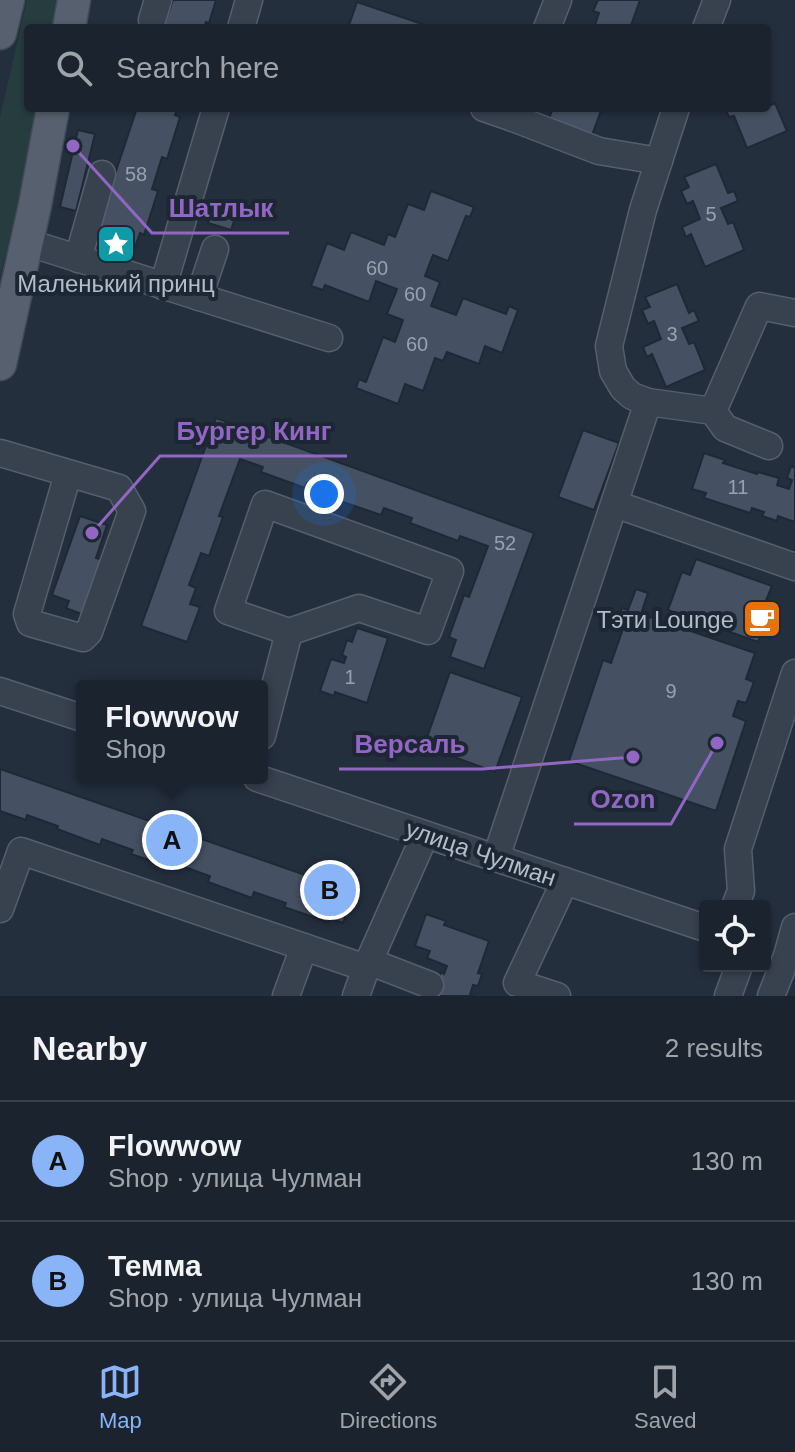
<!DOCTYPE html>
<meta charset="utf-8">
<style>
:root{--surface:#1b232e;--page:#282f3a;--text:#f1f3f6;--muted:#a0a4aa;--line:#39404a;--accent:#8ab4f8}
body{margin:0;font-family:Helvetica,sans-serif;background:var(--page);color:var(--text)}
.controls{position:absolute;right:24px;bottom:24px;display:grid;overflow:hidden;border-radius:8px;box-shadow:0 2px 6px #0004}
.controls button{width:72px;height:72px;display:grid;place-items:center;padding:0;border:0;border-bottom:2px solid var(--line);background:var(--surface);color:var(--text);font:40px sans-serif}
.you{position:absolute;left:324px;top:494px;width:28px;height:28px;margin:-20px;border:6px solid #fff;border-radius:50%;background:#1a73e8;box-shadow:0 0 0 12px #1a73e833}
.badge{display:grid;place-items:center;width:52px;height:52px;border-radius:50%;background:var(--accent);color:#111;font-size:26px;font-weight:700}
.pin{position:absolute;translate:-50% -50%;border:4px solid #fff;box-shadow:0 2px 8px #0006}
.popup{position:absolute;left:76px;top:680px;width:192px;height:104px;box-sizing:border-box;display:grid;place-content:center;border-radius:8px;background:var(--surface);filter:drop-shadow(0 2px 6px #0005);font-size:26px;white-space:nowrap;color:var(--muted)}
.popup b{font-size:30px;color:var(--text)}
.popup::after{content:'';position:absolute;left:50%;top:100%;margin-left:-16px;border:16px solid transparent;border-top-color:var(--surface)}
.list{margin:0;padding:0;list-style:none}
h2{display:flex;justify-content:space-between;align-items:center;height:104px;margin:0;padding:0 32px;font-size:34px}
h2 small{font-size:26px;font-weight:400;color:var(--muted)}
.list li{display:grid;grid-template-columns:52px 1fr auto;gap:24px;align-items:center;box-sizing:border-box;height:120px;padding:0 32px;border-top:2px solid var(--line)}
.list b{display:block;font-size:30px;white-space:nowrap}
.list p{margin:0;font-size:26px;white-space:nowrap;color:var(--muted)}
.list em{font-size:26px;font-style:normal;color:var(--muted)}
.icon{flex:none;width:44px;height:44px;fill:none;stroke:currentColor;stroke-width:2;stroke-linecap:round;stroke-linejoin:round}
.map{position:relative;flex:none;width:795px;height:996px;overflow:hidden}
.search{position:absolute;background:var(--surface);box-shadow:0 2px 6px #0004;left:24px;right:24px;top:24px;height:88px;display:flex;align-items:center;gap:20px;box-sizing:border-box;padding:0 28px;border-radius:8px;color:var(--muted);font-size:30px}
.sheet{height:344px;background:var(--surface)}
nav{display:flex;justify-content:space-around;align-items:center;box-sizing:border-box;height:112px;border-top:2px solid var(--line);background:var(--surface);font-size:22px;color:var(--muted)}
nav a{display:grid;justify-items:center;gap:4px}
nav .on{color:var(--accent)}
.map>svg:first-child{display:block}
</style>
<div class="map">
<svg width="795" height="996" viewBox="0 0 795 996">
<rect width="100%" height="100%" fill="#242f3e"/>
<path fill="#263c3f" d="M27,0H69L62,28H28V108H42L0,277V117Z"/>
<g fill="#455162" stroke="#1f2835" stroke-width="2">
<path d="M173,0H216L209,23L206,22L204,28H163Z"/>
<path d="M598,0H640L630,28H594L599,13L593,11Z"/>
<path d="M357,2L434,28H348Z"/>
<path d="M767,96L771,105L775,103L787,131L747,148L734,116L729,117L725,108H767Z"/>
<path d="M137,108H178L175,115L180,117L167,159L162,157L152,189L158,191L144,235L140,233L134,250L94,237Z"/>
<path d="M553,108H602L592,135L547,124Z"/>
<path d="M78,130L95,134L76,211L60,207Z"/>
<path d="M716,164L728,193L734,191L738,201L721,208L728,224L733,222L744,250L705,267L691,234L686,237L682,227L700,219L693,201L687,204L681,191L689,187L684,177Z"/>
<path d="M431,191L474,207L470,217L466,216L448,261L433,255L425,276L440,282L431,306L456,315L463,298L506,314L509,306L518,310L502,353L485,346L479,364L447,352L443,361L435,358L423,391L405,384L398,404L356,388L359,379L366,382L383,337L395,342L403,320L387,314L397,289L376,281L369,302L325,285L323,290L311,286L327,243L344,250L351,232L384,245L388,234L395,237L408,204L424,210Z"/>
<path d="M215,201L238,209L231,230L208,223Z"/>
<path d="M677,284L689,313L694,310L699,321L682,328L689,344L694,342L705,370L666,387L652,354L647,357L643,347L661,339L654,321L648,324L642,310L650,307L645,297Z"/>
<path d="M216,418L534,533L484,669L450,657L456,640L449,637L464,595L469,597L488,546L460,536L458,541L410,523L412,518L384,508L381,515L337,500L339,494L307,483L305,488L261,472L263,467L240,459L219,516L223,517L209,556L201,553L189,585L196,588L190,604L200,607L187,642L141,626Z"/>
<path d="M583,430L619,443L594,510L558,497Z"/>
<path d="M704,453L725,460L723,463L757,474L758,472L779,478L777,485L789,489L792,480L787,478L791,466L795,468V522L778,516L777,521L762,516L764,512L752,508L750,513L704,498L706,493L692,489Z"/>
<path d="M80,516L107,525L96,558L103,560L84,615L66,608L69,601L52,595Z"/>
<path d="M696,559L772,586L765,603L772,605L758,642L668,610L682,572L690,575Z"/>
<path d="M636,589L648,593L641,614L755,653L746,679L754,682L746,703L738,701L733,716L746,721L716,811L569,761L603,660L611,663L624,626L617,623L622,608L628,610Z"/>
<path d="M357,628L388,638L367,703L335,692L334,696L320,691L331,659L344,663L346,657L342,655L347,640L352,642Z"/>
<path d="M450,672L522,697L495,772L424,746Z"/>
<path d="M0,769L354,892L343,923L329,918L328,922L284,907L286,903L254,892L252,898L208,882L210,876L179,865L177,870L131,854L133,850L102,839L100,845L57,829L58,826L27,815L26,820L0,811Z"/>
<path d="M426,914L446,921L444,925L489,941L478,973L482,974L478,986L473,985L470,995L474,996H438L442,985L437,984L441,972L444,974L447,966L427,958L430,951L415,946Z"/>
</g>
<g fill="none" stroke-linecap="round" stroke-linejoin="round">
<g stroke="#565f6c" stroke-width="29">
<g id="minor">
<path d="M152,20L158,0"/>
<path d="M241,28L249,0"/>
<path d="M547,28L558,0"/>
<path d="M706,28L717,0"/>
<path d="M484,108L513,118L517,108"/>
<path d="M676,108L643,210L609,346L613,371L623,388L632,396L648,402L713,411L759,306L795,313"/>
<path d="M513,118L599,151L659,161"/>
<path d="M26,242L329,338"/>
<path d="M78,259L102,174"/>
<path d="M163,286L216,108"/>
<path d="M199,297L215,249"/>
<path d="M713,411L725,428L769,446"/>
<path d="M0,453L119,488L132,511L89,632L83,638L30,623L27,614L68,474"/>
<path d="M265,504L450,571L428,631L359,608L289,632L228,611Z"/>
<path d="M615,504L795,567"/>
<path d="M0,691L82,718"/>
<path d="M262,736L289,632"/>
<path d="M257,778L705,928"/>
<path d="M496,858L648,402"/>
<path d="M735,906L741,891L738,849L795,673"/>
<path d="M0,909L21,851L366,968L425,835"/>
<path d="M368,961L430,985"/>
<path d="M286,996L304,947"/>
<path d="M356,996L366,968"/>
<path d="M557,996L517,983L565,881"/>
<path d="M728,996L739,966"/>
<path d="M771,996L787,956L795,927"/>
</g>
</g>
<g stroke="#414a57" stroke-width="35">
<g id="major">
<path d="M69,28L74,0"/>
<path d="M0,33L8,0"/>
<path d="M0,364L35,205L53,108"/>
</g>
</g>
<use href="#minor" stroke="#38414e" stroke-width="26"/>
<use href="#major" stroke="#56606e" stroke-width="32"/>
</g>
<defs>
<g id="sight-square" transform="scale(2)"><rect x="-9" y="-9" width="18" height="18" rx="4" fill="#0f9aa8" stroke="#1d2633"/><path d="M0-6L1.8-2.2L6-1.7L2.9 1.2L3.7 5.4L0 3.3L-3.7 5.4L-2.9 1.2L-6-1.7L-1.8-2.2Z" fill="#fff"/></g>
<g id="cafe-square" transform="scale(2)"><rect x="-9" y="-9" width="18" height="18" rx="4" fill="#e8710a" stroke="#1d2633"/><path d="M-5.5-4.5H6V0H3Q3 3.5 0 3.5H-2.5Q-5.5 3.5-5.5 0ZM3-3.2v2h1.7v-2ZM-6 4.5H4V6H-6Z" fill="#fff"/></g>
</defs>
<g fill-rule="evenodd">
<use href="#sight-square" x="116" y="244"/>
<use href="#cafe-square" x="762" y="619"/>
</g>
<g text-anchor="middle" dominant-baseline="central" stroke-width="8" stroke-linejoin="round" paint-order="stroke">
<g font-size="20" fill="#98a1af">
<text x="136" y="174">58</text>
<text x="711" y="214">5</text>
<text x="377" y="268">60</text>
<text x="415" y="294">60</text>
<text x="672" y="334">3</text>
<text x="417" y="344">60</text>
<text x="738" y="487">11</text>
<text x="505" y="543">52</text>
<text x="350" y="677">1</text>
<text x="671" y="691">9</text>
</g>
<g font-size="24" fill="#b4bcc9" stroke="#1d2633">
<text x="116" y="283">Маленький принц</text>
<text x="734" y="619" text-anchor="end">Тэти Lounge</text>
</g>
<g font-size="24" fill="#b4bcc9" stroke="#1d2633">
<text transform="translate(481 853) rotate(19)">улица Чулман</text>
</g>
</g>
<path fill="none" stroke="#9266c3" stroke-width="3" d="M73 146L152 233H289M92 533L160 456H347M633 757L482 769H339M717 743L671 824H574"/>
<g fill="#9266c3" stroke="#1d2633" stroke-width="3">
<circle cx="73" cy="146" r="8"/>
<circle cx="92" cy="533" r="8"/>
<circle cx="633" cy="757" r="8"/>
<circle cx="717" cy="743" r="8"/>
</g>
<g font-size="26" text-anchor="middle" font-weight="bold" fill="#9266c3" stroke="#1d2633" stroke-width="8" stroke-linejoin="round" paint-order="stroke">
<text x="221" y="217">Шатлык</text>
<text x="254" y="440">Бургер Кинг</text>
<text x="410" y="753">Версаль</text>
<text x="623" y="808">Ozon</text>
</g>
</svg>
<div class="controls">
<button><svg class="icon" aria-label="locate" viewBox="0 0 24 24"><circle cx="12" cy="12" r="6"/><path d="M12 2v4M12 18v4M2 12h4M18 12h4"/></svg></button>
</div>
<div class="you"></div>
<div class="pin badge" style="left:172px;top:840px">A</div>
<div class="popup"><b>Flowwow</b>Shop</div>
<div class="pin badge" style="left:330px;top:890px">B</div>
<div class="search"><svg class="icon" aria-label="search" viewBox="0 0 24 24"><circle cx="10" cy="10" r="6"/><path d="M15 15l6 6"/></svg>Search here</div>
</div>
<section class="sheet">
<h2>Nearby<small>2 results</small></h2>
<ul class="list">
<li><span class="badge">A</span><div><b>Flowwow</b><p>Shop · улица Чулман</p></div><em>130 m</em></li>
<li><span class="badge">B</span><div><b>Темма</b><p>Shop · улица Чулман</p></div><em>130 m</em></li>
</ul>
</section>
<nav>
<a class="on"><svg class="icon" aria-label="map" viewBox="0 0 24 24"><path d="M3 6l6-2 6 2 6-2v14l-6 2-6-2-6 2zM9 4v14M15 6v14"/></svg>Map</a>
<a><svg class="icon" aria-label="directions" viewBox="0 0 24 24"><path d="M12 3l9 9-9 9-9-9zM9 14v-3h6M13 9l2 2-2 2"/></svg>Directions</a>
<a><svg class="icon" aria-label="saved" viewBox="0 0 24 24"><path d="M7 4h10v16l-5-4-5 4z"/></svg>Saved</a>
</nav>
